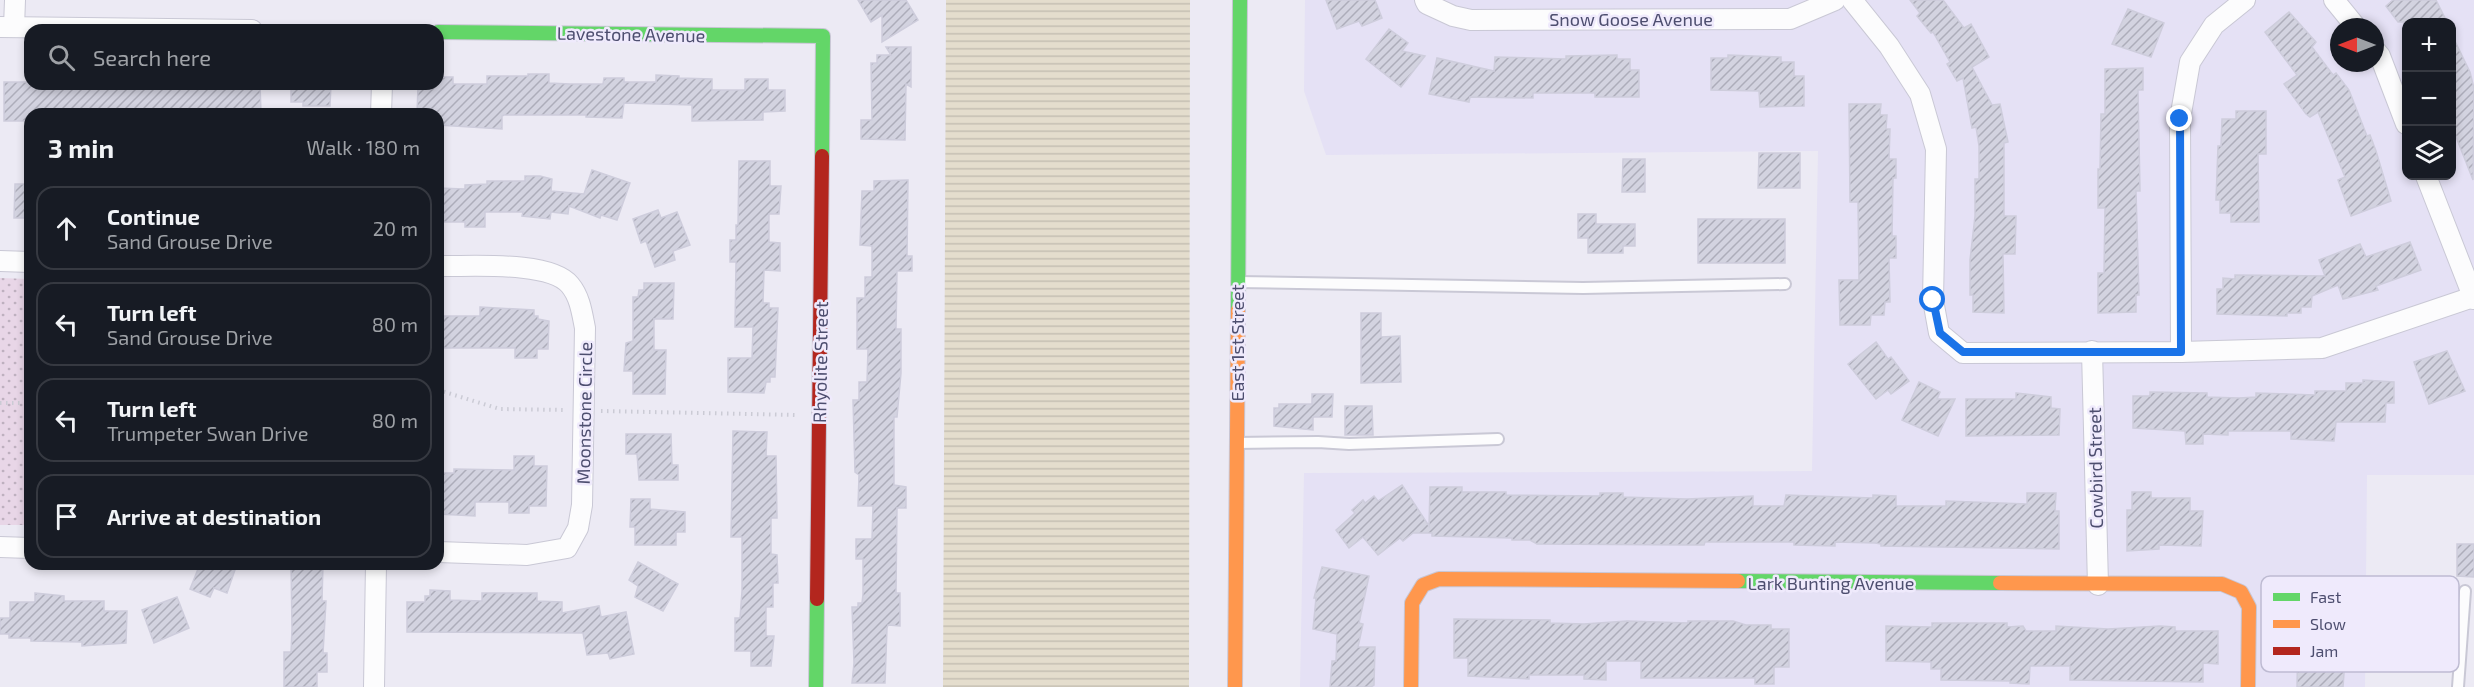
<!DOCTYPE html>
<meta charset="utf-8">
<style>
:root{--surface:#171b24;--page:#242831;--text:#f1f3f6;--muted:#9ea1a6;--line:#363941}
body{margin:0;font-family:"Exo 2",sans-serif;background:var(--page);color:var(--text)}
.controls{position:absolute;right:18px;top:18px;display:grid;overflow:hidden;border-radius:12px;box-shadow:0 3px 9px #0003}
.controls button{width:54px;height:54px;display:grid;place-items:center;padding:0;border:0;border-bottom:2px solid var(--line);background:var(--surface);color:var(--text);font:30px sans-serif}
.compass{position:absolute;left:2330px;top:18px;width:54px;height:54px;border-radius:50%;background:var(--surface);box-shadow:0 3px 9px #0003;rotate:270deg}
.stop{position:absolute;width:18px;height:18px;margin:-14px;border:4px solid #1a73e8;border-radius:50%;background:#fff}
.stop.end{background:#1a73e8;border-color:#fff;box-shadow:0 2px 6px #0008}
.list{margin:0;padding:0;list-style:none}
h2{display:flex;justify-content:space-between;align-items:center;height:78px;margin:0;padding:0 24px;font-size:26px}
h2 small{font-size:20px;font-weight:400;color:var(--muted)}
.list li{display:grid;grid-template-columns:39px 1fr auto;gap:18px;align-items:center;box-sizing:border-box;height:84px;margin:0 12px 12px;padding:0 12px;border:2px solid var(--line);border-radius:18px}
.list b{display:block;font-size:22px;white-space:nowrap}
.list p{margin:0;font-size:20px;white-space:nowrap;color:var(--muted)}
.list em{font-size:20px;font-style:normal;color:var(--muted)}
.icon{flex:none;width:33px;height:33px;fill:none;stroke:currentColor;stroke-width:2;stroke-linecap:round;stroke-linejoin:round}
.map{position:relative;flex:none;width:2474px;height:687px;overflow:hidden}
.search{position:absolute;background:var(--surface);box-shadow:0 3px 9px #0003;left:24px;top:24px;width:420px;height:66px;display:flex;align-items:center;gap:15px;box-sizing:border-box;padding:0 21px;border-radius:18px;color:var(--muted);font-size:22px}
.panel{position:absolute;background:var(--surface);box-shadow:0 3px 9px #0003;left:24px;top:108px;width:420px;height:462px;border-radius:18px}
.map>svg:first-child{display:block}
</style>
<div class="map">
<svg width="2474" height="687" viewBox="0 0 2474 687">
<defs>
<pattern id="park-dots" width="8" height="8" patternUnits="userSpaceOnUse" patternTransform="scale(1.5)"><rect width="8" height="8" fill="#e8d6e7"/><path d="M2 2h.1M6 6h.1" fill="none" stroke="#beb0bf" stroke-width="1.8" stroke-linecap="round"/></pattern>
<pattern id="water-rules" width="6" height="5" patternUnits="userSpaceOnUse" patternTransform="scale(1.5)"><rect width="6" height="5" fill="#e4ddcd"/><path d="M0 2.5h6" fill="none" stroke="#c5bfb3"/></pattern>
<pattern id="building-hatch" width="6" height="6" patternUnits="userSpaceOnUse" patternTransform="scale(1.5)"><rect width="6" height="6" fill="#d3d3e0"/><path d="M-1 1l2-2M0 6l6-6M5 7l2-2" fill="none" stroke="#adadba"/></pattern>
</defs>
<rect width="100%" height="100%" fill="#eceaf4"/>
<path fill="#e5e1f5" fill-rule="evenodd" d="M1305,0H2474V475H2367L2365,687H1300L1304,473L1812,471L1818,151L1326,155L1304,91ZM2406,22H2452V176H2406ZM2339,27H2375V63H2339Z"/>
<path fill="url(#park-dots)" d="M0,278L29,279L24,525H0Z"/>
<path fill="url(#water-rules)" d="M946,0H1190L1189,687H943Z"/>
<g fill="url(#building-hatch)" stroke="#cecddc" stroke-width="1.5">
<path d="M858,0H906L918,20L882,42V15L871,22Z"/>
<path d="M1326,0H1375L1382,18L1362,26L1359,21L1337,29Z"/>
<path d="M1910,0H1943L1964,28L1971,24L1989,57L1972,67L1992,105L2000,104L2008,142L2004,143V216H2016L2015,254H2003L2004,313L1973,312V295H1970V260L1975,216V179H1979V146L1976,127L1972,128L1963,78L1957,81L1947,64L1950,62L1933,32L1931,33L1917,16L1920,13Z"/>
<path d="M2393,0H2436L2447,22H2398L2386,6Z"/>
<path d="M2128,9L2164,23L2151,57L2112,44Z"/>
<path d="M2289,12L2316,42L2312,47L2333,75L2336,73L2349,90L2367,136L2370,135L2376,151L2391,201L2351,216L2338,180L2345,177L2318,112L2310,117L2306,114L2284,84L2297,75L2265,32Z"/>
<path d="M1389,29L1408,43L1402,51L1425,56L1401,87L1366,59Z"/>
<path d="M2451,33L2470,72L2474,88L2473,180L2451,124Z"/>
<path d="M886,47H911V87L906,84L905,140L861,139V120H872L871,63H877V55H891Z"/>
<path d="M1617,55V59H1630V70H1639V97H1595V93H1533V98L1470,97L1469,102L1429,94L1437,58L1494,71L1495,57L1566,59V56Z"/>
<path d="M1728,55L1781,57V62H1794V76H1804V106L1760,107L1759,91L1711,90V58H1728Z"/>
<path d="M2143,68V90H2138L2140,191H2136L2139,295H2136V312L2098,313V273H2104L2105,208H2098V169H2100L2101,114H2105V69Z"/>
<path d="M528,74H549V83L570,84H603L604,78H624V82H656V75L679,76V78L712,79V90H745V79H768V90H785V111L763,112V120L692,121V105L624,103L622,118L586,117V115H504L502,116V129L438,125V114H417L418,87L438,84V77H453V84H487V76H528Z"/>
<path d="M4,82H30V84H260L261,113L110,114L47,110V114H30V121H4Z"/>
<path d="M291,84H331L330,106H303V102H291Z"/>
<path d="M1849,104H1881L1880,115H1887L1886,129H1890L1889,159H1896V178H1893L1892,236H1896V258H1889L1890,302H1885L1884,315H1871L1870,325H1840L1839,280H1859L1858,202H1850Z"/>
<path d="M2236,111H2266V154H2258L2259,222H2231V213H2220V200H2216L2218,146H2221L2222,119H2236Z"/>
<path d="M1759,153H1800V188H1758Z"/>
<path d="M1623,159H1645V192H1622Z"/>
<path d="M739,161H770V186H781L779,214H769V242L780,243V271L764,270L763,303H769V308H778L775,377H770V382H766L764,393L728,392V358H752L753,327H735L736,262H730V240H736V225H738Z"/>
<path d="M592,170L630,183L617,220L601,215L600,218L569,206L568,214L551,212L550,219L522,216L523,212H485V227H465V222H438V188L465,189V185L487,184V181H525V176H540L552,179L551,191L584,194Z"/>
<path d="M908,180L907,256H912V271H897L896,329H901V373L897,417H894V485L906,487V508H897L896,593H900V626L888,625L887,628L885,683H852L854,663L852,607H858V603H862L863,594V559H856V539H872L873,506H858L859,475L855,472L853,400H859V382H867L868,349H857V298H865V277H872V246L860,245L862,191H874V181Z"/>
<path d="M15,184H30V218H14Z"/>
<path d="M658,210L661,218L677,212L690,245L673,251L675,260L655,267L646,241L641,243L633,219Z"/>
<path d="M1578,214H1596V224H1635V246H1623V253H1588V238H1578Z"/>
<rect x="1698" y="219" width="87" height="44"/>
<path d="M2410,242L2421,270L2376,286L2378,290L2343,299L2338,285L2312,296L2311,307H2301V313H2287V316L2217,314V289H2223V278L2235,279V275L2325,276L2319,260L2335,254L2360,244L2366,257Z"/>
<path d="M644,283H674L673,319H654V350H666L665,394H633V371H624L626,343L633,341V297H638L639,290H644Z"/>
<path d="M480,307L534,310V316H538V319L549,321L548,349H537V358H515V348H438V316H480Z"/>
<path d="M1361,313H1381V337L1400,336L1401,382L1361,383Z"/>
<path d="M1876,342L1888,359L1891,357L1909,381L1891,394L1888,390L1876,399L1848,364Z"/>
<path d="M2447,351L2465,391L2429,404L2414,362Z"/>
<path d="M2363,380L2394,382V403H2386L2385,422H2336L2334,441L2291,439V431H2228V435L2203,434V444H2186L2185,431L2133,428V396H2150V392L2207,393V397L2239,398L2256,397V393L2315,395V391H2346V383H2363Z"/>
<path d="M1919,382L1940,392L1937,399H1955L1938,436L1902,420Z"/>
<path d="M2016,393L2051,397V408L2060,409L2059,435L1966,436V399H2016Z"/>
<path d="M1312,394H1333L1332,417H1313V430L1274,426V408H1279V404H1312Z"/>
<path d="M1345,406H1372L1373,435H1345Z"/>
<path d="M733,431L767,432L766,456H776L777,518H771V554L777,555L778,583H773V607H766V636H774L771,666H751V651H735V618H740L742,591V537H731Z"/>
<path d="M626,434H671L672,465H678V480H639L637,454H626Z"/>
<path d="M514,456H534V466H547L546,506H529V513H509V502H475V516L438,514V473H454V469L514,470Z"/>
<path d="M1402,485L1429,526L1430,487H1462V492H1506V495L1600,496V493H1623V497L1687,499L1753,496V506H1784L1786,495L1873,498V495L1896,496V506H1946V501L2027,504V493H2056L2055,511H2059V549L1881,546V544L1875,543L1835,542V546L1794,545V542H1705L1704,545H1687L1537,544L1530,540H1512V538L1432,536V533H1413L1403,541L1400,538L1378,555L1363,537L1349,548L1336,530L1355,513L1352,510L1363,500L1365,503L1374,496L1378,501Z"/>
<path d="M2132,492H2151V498H2190V511H2203L2201,546L2159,545V549L2127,551V510H2132Z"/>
<path d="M631,499H650V509L685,512V532H676V545H635V527H630Z"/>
<path d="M2457,544H2474V577L2457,576Z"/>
<path d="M638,562L678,584L663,611L635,597L638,586L629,580Z"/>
<path d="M200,564H237L227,593L214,588L210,597L190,589Z"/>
<path d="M291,564H323L322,601H326L323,653H327V672H317V687H284V652H291L292,629Z"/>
<path d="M1322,567L1369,576L1359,623L1363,624L1358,647H1375L1374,685L1371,687H1330L1332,661H1336L1337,634L1313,629L1316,598H1314Z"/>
<path d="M430,590L450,591V600L482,601V593H537V601L562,602V613L599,606L601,617L626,612L634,654L610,659L608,653L587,655L583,633L407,632V602H425V596H430Z"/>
<path d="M35,593L64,596V601H104V611H127L126,643L82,646V642L31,641V638H9V634H0V618H10V602H35Z"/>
<path d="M177,597L189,628L154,643L142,610Z"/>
<path d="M1454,619L1550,620V623L1584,624L1627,621L1688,623V621H1733L1746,625H1771V629H1789V667H1774V684H1755V678H1641V661H1606V680L1584,679V675H1529V679L1468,676V658H1454Z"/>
<path d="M1932,623H2007V627L2023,626L2026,631H2056V626L2108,629L2160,626L2175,627V631H2218V664L2203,663V682L2070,680V666H2030L2029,684L2010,683V681L1941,680V669H1931V662L1886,661V626L1932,627Z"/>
<path d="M2301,630L2346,631L2348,661L2345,660L2343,687H2297L2298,632Z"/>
</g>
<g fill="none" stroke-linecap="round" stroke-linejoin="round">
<g stroke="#c9c8d5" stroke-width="14">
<g id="lane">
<path d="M1238,282L1583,288L1785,284"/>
<path d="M1236,443L1318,442L1349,444L1498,439"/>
<path d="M2458,687L2465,591"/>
</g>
</g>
<g stroke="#c9c8d5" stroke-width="22">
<g id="street">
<path d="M1425,0L1427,4L1453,16L1471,20L1790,19L1835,0"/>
<path d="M1852,0L1889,46L1920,94L1936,149L1933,300L1939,333L1963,353L2181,352L2322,348L2473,297"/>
<path d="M2334,0L2356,27"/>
<path d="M0,27L252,30"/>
<path d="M14,27L15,0"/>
<path d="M2375,50L2380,56L2406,124"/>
<path d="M381,114L382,84"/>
<path d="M2426,176L2474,299"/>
<path d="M0,261L30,262"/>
<path d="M438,266C468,267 550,260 570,285C580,297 582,313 585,328L582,505L578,528L567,548L527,555L438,552"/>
<path d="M2092,351L2098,585"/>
<path d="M2181,352L2180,119L2190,62L2214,25L2245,0"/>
<path d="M0,547L30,548"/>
<path d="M374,687L376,564"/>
</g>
</g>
<g stroke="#c8c6d4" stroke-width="16">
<g id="fast">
<path d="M438,32L823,36L822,156"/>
<path d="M1238,310L1240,0"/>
<path d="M1738,581L2000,583"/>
<path d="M816,687L817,599"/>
</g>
</g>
<g stroke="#c8c6d4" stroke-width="16">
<g id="slow">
<path d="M2000,583L2222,584L2241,592L2249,607L2248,687"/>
<path d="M1235,687L1238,310"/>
<path d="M1411,687L1412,603L1423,585L1439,579L1738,581"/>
</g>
</g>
<g stroke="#c8c6d4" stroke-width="16">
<path id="jam" d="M817,599L822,156"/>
</g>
<g stroke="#cbcbd5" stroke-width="4" stroke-dasharray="1.5 4.5" stroke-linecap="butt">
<path d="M438,390L500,409L566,410"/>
<path d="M0,403H30"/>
<path d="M601,411L797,415"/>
</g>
<use href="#lane" stroke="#fcfcfd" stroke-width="10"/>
<use href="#street" stroke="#fcfcfd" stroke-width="20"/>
<use href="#fast" stroke="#63d668" stroke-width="14"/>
<use href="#slow" stroke="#ff974d" stroke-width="14"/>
<use href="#jam" stroke="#b3261e" stroke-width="14"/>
</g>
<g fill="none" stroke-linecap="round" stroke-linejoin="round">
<path stroke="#1a73e8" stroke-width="8" d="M1933,300L1940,333L1963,352H2181L2180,119"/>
</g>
<g text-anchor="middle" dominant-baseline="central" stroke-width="5" stroke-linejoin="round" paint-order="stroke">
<g font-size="18" fill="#4d4e6f" stroke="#efeafc">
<text x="1631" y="19">Snow Goose Avenue</text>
<text transform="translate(631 34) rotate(1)">Lavestone Avenue</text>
<text transform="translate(1237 343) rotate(-90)">East 1st Street</text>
<text transform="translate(820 362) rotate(-89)">Rhyolite Street</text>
<text transform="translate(584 413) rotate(-89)">Moonstone Circle</text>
<text transform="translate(2095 468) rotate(-91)">Cowbird Street</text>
<text x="1831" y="583">Lark Bunting Avenue</text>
</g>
</g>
<rect x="2261" y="576" width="198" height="96" rx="9" fill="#efeafc" stroke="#bebbd2" stroke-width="1.5"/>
<rect x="2273" y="593" width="27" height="8" fill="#63d668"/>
<rect x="2273" y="620" width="27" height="8" fill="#ff974d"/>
<rect x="2273" y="647" width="27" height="8" fill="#b3261e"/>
<g font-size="16" fill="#4d4e6f">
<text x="2310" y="603">Fast</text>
<text x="2310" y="630">Slow</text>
<text x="2310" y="657">Jam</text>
</g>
</svg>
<div class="controls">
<button>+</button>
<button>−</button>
<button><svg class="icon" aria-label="layers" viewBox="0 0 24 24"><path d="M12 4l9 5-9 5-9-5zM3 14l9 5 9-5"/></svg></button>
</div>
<svg class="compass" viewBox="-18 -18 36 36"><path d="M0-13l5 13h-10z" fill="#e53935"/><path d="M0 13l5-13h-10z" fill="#9ea1a6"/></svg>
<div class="stop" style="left:1933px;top:300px"></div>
<div class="stop end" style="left:2180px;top:119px"></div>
<div class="search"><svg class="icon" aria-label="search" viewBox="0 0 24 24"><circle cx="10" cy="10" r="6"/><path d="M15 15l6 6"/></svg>Search here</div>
<section class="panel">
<h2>3 min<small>Walk · 180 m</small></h2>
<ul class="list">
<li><svg class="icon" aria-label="ahead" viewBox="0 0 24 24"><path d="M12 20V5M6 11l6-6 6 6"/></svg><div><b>Continue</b><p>Sand Grouse Drive</p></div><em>20 m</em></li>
<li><svg class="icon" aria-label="left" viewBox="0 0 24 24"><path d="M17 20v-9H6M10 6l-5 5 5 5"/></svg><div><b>Turn left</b><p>Sand Grouse Drive</p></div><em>80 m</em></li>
<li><svg class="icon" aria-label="left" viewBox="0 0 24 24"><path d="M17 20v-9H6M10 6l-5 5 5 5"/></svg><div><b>Turn left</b><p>Trumpeter Swan Drive</p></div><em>80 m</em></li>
<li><svg class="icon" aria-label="arrive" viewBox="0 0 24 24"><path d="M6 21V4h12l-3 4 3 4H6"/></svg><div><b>Arrive at destination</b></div></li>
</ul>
</section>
</div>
